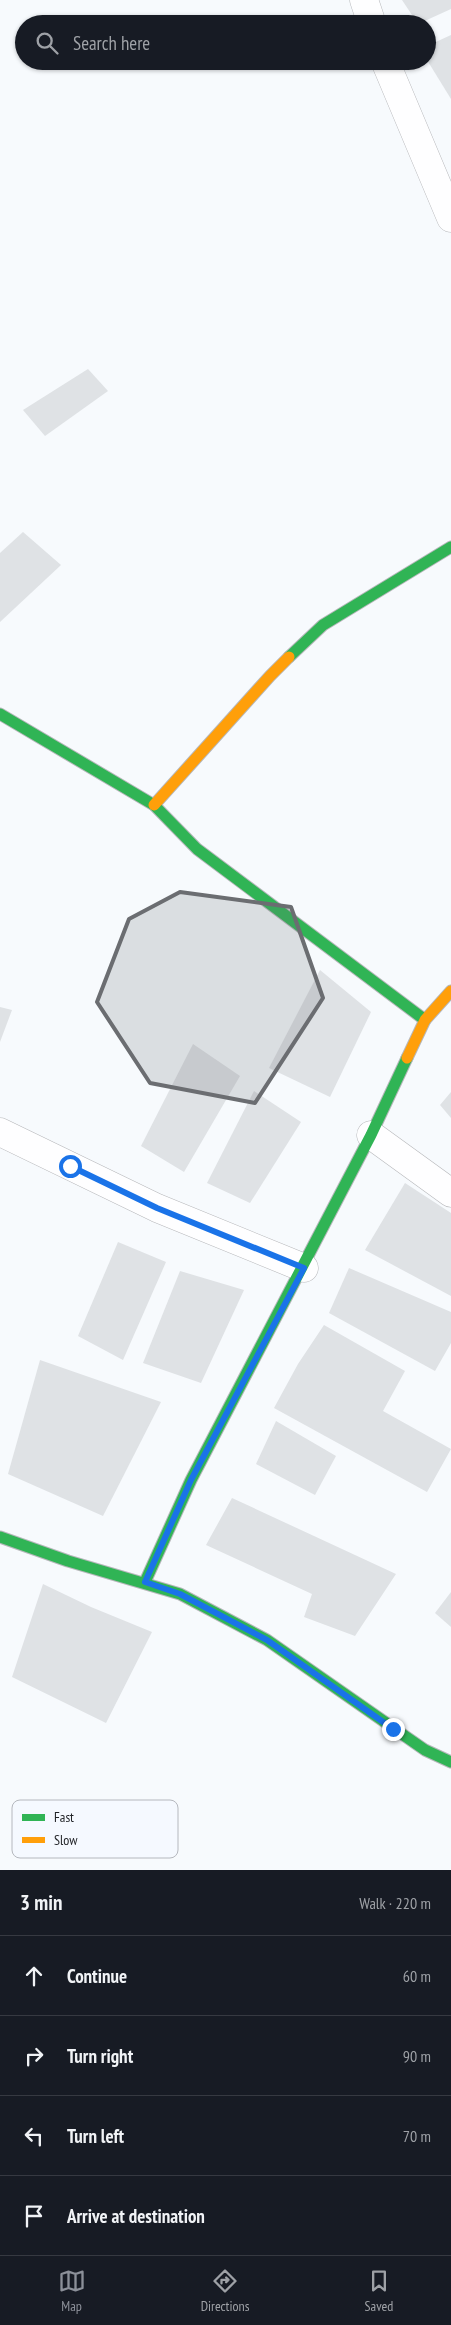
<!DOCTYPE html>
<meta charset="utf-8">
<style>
:root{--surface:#171b24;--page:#20242c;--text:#f1f3f6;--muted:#9ea1a6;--line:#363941;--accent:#8c9099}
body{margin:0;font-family:"PT Sans Narrow",sans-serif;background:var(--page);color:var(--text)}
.stop{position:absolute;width:15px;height:15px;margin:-11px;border:4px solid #1a73e8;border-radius:50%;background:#fff}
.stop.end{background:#1a73e8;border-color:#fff;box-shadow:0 1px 5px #0008}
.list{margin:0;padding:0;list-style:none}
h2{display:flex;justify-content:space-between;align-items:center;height:65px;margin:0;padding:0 20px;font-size:21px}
h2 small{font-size:16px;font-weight:400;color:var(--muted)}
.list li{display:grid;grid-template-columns:32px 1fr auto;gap:15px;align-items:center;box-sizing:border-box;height:80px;padding:0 20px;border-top:1px solid var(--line)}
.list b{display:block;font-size:19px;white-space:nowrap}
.list em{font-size:16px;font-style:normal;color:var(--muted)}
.icon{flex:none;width:28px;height:28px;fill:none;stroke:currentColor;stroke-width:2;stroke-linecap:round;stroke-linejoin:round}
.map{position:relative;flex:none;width:451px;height:1870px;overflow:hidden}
.search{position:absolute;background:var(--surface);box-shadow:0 1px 4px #0004;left:15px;right:15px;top:15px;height:55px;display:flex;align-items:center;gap:12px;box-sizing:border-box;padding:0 18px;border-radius:28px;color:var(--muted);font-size:19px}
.sheet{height:385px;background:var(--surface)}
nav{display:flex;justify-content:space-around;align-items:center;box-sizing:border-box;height:70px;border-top:1px solid var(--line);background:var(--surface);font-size:14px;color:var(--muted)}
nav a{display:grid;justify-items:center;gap:2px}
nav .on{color:var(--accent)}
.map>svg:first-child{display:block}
</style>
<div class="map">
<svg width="451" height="1870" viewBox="0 0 451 1870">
<rect width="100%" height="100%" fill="#f7fafd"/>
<g fill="#dfe2e5">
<path d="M402,0H451V9L418,24Z"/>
<path d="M451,35V99L427,60V46Z"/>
<path d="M88,369L108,391L45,436L23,410Z"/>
<path d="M23,532L61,565L0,622V553Z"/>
<path d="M320,970L371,1012L330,1097L269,1068Z"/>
<path d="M0,1007L12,1010L0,1042Z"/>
<path d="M193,1044L240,1076L184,1172L141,1146Z"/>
<path d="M254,1091L301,1122L250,1203L207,1183Z"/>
<path d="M451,1092V1118L440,1105Z"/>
<path d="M405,1183L451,1213V1296L365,1250Z"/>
<path d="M118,1242L166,1262L123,1360L78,1336Z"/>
<path d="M349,1268L451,1312V1343L435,1371L329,1313Z"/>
<path d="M180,1271L244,1290L201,1383L143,1363Z"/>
<path d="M324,1325L405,1371L383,1411L451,1449L427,1492L274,1408L298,1364Z"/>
<path d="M40,1360L161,1402L103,1516L8,1474Z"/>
<path d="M276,1421L336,1456L315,1495L256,1464Z"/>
<path d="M232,1498L396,1574L355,1636L304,1617L312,1594L206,1545Z"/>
<path d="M43,1584L91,1607L152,1632L106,1723L12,1677Z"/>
<path d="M451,1592V1627L435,1613Z"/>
</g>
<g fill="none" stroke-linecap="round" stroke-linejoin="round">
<g stroke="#b6b7ba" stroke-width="29">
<g id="street">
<path d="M364,0L372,24"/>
<path d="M385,61L451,218"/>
<path d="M0,1132L157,1208L304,1268"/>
<path d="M371,1135L451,1193"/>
</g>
</g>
<g stroke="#b6b7ba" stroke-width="13">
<g id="fast">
<path d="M289,657L323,625L451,547"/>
<path d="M0,714L154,805L197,849L425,1020"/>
<path d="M0,1537L68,1561L180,1594L267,1640L425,1750L451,1762"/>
<path d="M145,1582L191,1480L371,1135L407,1058"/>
</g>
</g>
<g stroke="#b6b7ba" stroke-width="13">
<g id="slow">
<path d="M154,805L270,676L289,657"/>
<path d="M407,1058L425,1020L451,991"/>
</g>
</g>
<use href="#street" stroke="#fefeff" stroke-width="28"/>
<use href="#fast" stroke="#30b455" stroke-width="11"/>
<use href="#slow" stroke="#ff9f0a" stroke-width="11"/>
</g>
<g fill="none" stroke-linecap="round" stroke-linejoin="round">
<path stroke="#1a73e8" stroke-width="6" d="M70,1166L157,1208L304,1268L191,1480L145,1582L180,1594L267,1640L393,1729"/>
</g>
<path fill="#6b6d71" fill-opacity="0.2" stroke="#6b6d71" stroke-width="4" stroke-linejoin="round" d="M180,892L291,907L323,998L255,1103L150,1083L97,1002L129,919Z"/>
<rect x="12" y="1800" width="166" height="58" rx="8" fill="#f5f9ff" stroke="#b5b8be" stroke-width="1"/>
<rect x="22" y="1814" width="23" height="7" fill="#30b455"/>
<rect x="22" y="1837" width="23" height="6" fill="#ff9f0a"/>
<g font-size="14" fill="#1f2125">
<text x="54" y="1822">Fast</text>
<text x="54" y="1845">Slow</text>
</g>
</svg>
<div class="stop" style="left:70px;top:1166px"></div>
<div class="stop end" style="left:393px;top:1729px"></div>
<div class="search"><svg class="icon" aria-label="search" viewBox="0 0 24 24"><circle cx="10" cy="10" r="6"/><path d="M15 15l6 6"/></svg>Search here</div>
</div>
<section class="sheet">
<h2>3 min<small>Walk · 220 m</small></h2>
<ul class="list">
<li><svg class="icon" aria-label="ahead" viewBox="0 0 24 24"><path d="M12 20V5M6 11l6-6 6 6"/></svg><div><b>Continue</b></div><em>60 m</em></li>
<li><svg class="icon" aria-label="right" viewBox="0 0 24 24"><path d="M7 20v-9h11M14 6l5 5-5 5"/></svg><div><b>Turn right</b></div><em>90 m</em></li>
<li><svg class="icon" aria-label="left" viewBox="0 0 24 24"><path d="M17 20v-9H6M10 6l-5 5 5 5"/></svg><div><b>Turn left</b></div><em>70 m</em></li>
<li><svg class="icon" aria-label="arrive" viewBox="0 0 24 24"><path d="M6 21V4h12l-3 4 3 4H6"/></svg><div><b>Arrive at destination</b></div></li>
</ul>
</section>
<nav>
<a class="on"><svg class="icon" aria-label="map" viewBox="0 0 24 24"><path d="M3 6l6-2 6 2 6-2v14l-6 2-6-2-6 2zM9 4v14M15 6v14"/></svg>Map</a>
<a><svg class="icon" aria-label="directions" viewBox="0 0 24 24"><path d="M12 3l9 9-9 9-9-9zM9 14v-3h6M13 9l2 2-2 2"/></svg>Directions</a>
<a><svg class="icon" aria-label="saved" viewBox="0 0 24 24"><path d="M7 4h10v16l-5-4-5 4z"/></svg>Saved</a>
</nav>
